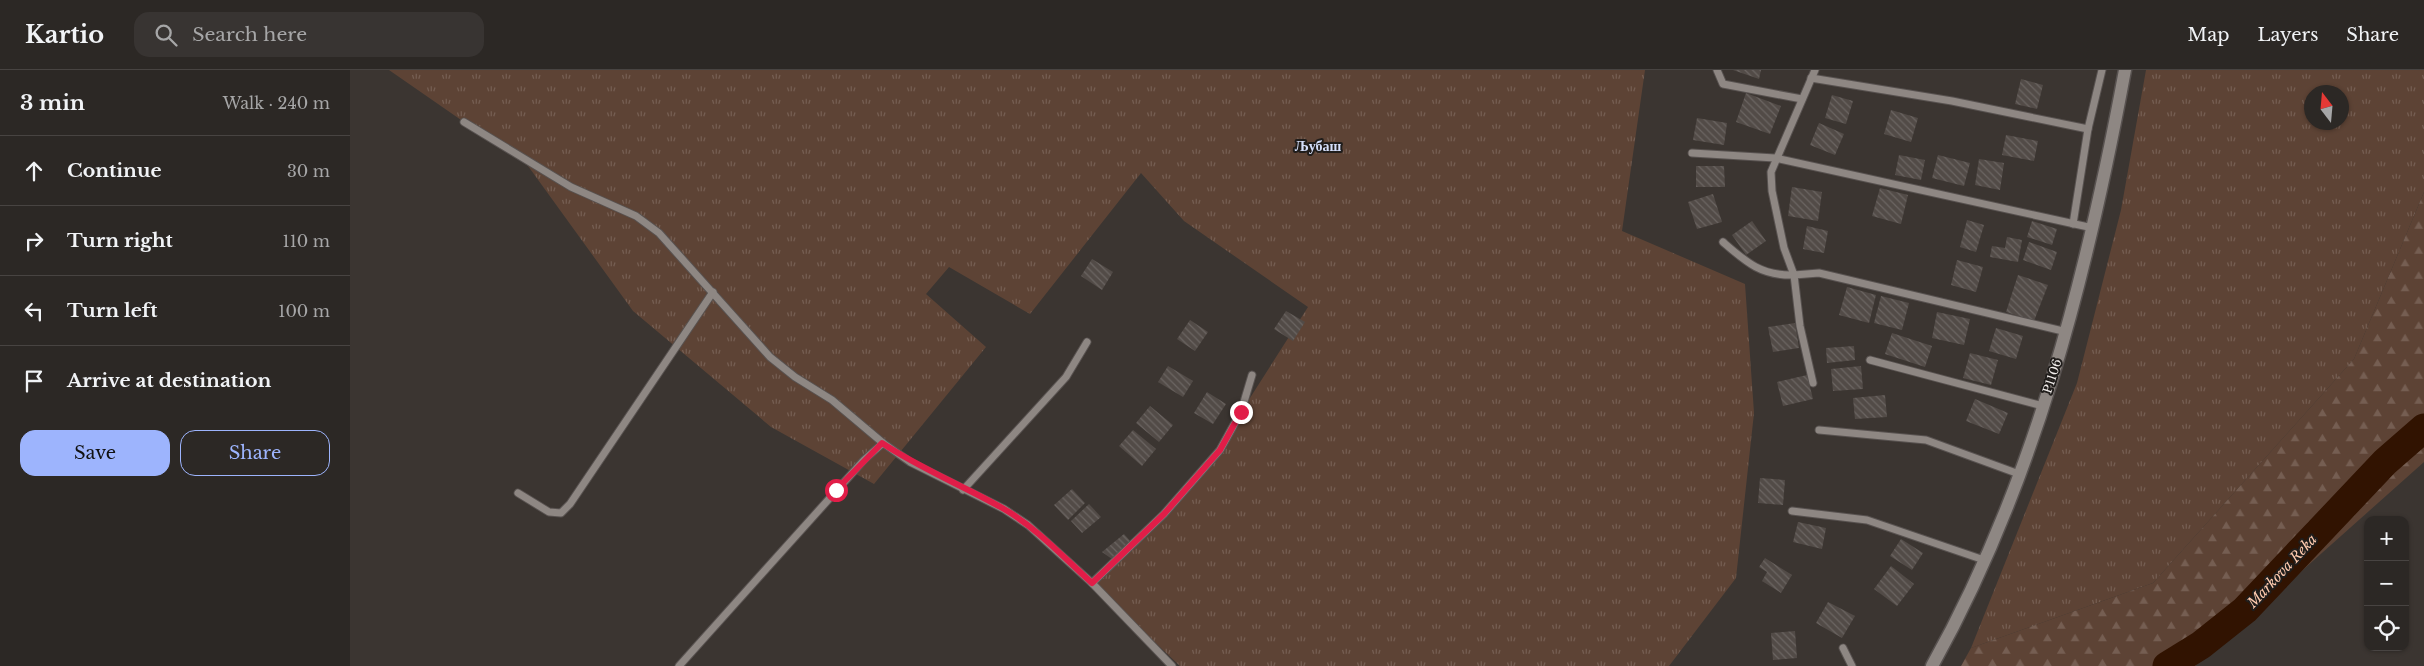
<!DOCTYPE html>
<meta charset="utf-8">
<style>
:root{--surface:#2c2825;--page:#383432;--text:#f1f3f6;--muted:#a6a6a7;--line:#484442;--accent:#9db4fd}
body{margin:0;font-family:"Libre Baskerville",serif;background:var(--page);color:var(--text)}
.controls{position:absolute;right:15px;bottom:15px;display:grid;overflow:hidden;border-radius:10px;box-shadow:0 1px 4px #0004}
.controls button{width:45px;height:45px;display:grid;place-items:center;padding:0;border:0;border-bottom:1px solid var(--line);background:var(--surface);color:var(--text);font:25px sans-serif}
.compass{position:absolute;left:1954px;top:15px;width:45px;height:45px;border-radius:50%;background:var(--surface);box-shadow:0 1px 4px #0004;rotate:344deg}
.stop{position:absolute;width:15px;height:15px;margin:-11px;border:4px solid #e11d48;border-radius:50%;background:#fff}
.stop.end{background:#e11d48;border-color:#fff;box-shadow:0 1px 5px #0008}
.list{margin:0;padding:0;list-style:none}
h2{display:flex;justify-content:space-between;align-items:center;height:65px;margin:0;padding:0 20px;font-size:21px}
h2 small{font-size:16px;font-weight:400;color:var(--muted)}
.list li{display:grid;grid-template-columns:32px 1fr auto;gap:15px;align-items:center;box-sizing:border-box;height:70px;padding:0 20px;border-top:1px solid var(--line)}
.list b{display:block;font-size:19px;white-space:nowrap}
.list em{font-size:16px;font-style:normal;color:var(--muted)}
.actions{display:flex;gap:10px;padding:15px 20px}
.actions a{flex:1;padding:11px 0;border:1px solid var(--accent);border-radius:15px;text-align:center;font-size:18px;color:var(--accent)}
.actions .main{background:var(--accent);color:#111}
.icon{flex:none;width:28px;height:28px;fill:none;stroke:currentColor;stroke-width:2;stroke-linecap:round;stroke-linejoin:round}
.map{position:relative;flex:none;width:2074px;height:596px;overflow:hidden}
header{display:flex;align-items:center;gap:30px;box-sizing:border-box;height:70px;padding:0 25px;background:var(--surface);border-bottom:1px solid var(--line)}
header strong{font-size:24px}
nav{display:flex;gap:28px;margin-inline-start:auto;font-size:18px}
.search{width:350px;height:45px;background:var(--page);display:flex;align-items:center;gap:12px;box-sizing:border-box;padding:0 18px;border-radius:15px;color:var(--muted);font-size:19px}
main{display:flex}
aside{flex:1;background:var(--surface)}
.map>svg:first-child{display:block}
</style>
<header>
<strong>Kartio</strong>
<div class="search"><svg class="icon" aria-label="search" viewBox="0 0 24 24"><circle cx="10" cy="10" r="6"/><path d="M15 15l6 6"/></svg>Search here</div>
<nav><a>Map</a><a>Layers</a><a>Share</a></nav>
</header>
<main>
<aside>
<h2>3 min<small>Walk · 240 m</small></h2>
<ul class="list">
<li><svg class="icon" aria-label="ahead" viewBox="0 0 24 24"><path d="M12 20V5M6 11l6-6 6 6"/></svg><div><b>Continue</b></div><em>30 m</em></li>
<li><svg class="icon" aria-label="right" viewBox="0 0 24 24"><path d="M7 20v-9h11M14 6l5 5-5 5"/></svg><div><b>Turn right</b></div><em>110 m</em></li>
<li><svg class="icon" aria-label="left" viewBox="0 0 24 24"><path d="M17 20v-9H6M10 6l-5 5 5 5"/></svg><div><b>Turn left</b></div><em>100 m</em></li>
<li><svg class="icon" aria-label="arrive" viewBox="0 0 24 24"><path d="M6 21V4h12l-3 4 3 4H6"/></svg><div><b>Arrive at destination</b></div></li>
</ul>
<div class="actions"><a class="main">Save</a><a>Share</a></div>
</aside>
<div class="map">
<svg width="2074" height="596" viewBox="0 0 2074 596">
<defs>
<pattern id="grass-tufts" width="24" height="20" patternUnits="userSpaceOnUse" patternTransform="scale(1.25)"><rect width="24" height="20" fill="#5d4335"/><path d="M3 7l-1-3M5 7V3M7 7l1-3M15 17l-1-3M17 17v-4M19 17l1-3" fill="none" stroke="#755e52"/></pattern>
<pattern id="forest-firs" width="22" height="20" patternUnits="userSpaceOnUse" patternTransform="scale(1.25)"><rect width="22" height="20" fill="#5d4335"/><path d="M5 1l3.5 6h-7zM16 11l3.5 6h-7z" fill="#755e52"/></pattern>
<pattern id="building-back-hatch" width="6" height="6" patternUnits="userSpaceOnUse" patternTransform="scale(1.25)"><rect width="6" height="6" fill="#524b47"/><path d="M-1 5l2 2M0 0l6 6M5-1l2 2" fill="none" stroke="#6b6562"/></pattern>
</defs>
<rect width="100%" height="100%" fill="#3b3531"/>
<g fill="url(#grass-tufts)" fill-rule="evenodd">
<path d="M39,0H1295L1272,161L1395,214L1404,343L1386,508L1319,596H830L742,513L814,444L870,380L891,342L958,237L834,151L791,103L680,244L599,197L576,224L636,277L524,414L421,357L283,241L173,89L114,52Z"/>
<path d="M1796,0H2074V122L2004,289L1803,513L1621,578L1727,313L1771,140ZM1962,22H1992V52H1962Z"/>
</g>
<path fill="url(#forest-firs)" d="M2074,122V392L1845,596H1611L1621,578L1803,513L2004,289Z"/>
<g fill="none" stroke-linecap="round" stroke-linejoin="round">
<path stroke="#311301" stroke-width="29" d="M1817,596L1851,575L1895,540L2035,392L2074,358"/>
</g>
<g fill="url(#building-back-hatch)">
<path d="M1383,0H1411L1409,9Z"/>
<path d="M1671,9L1693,15L1687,39L1665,34Z"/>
<path d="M1396,23L1431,36L1420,64L1386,52Z"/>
<path d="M1482,25L1503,31L1496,54L1475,48Z"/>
<path d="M1541,40L1568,48L1561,72L1534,64Z"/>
<path d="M1347,48L1377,53L1374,75L1343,70Z"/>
<path d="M1469,53L1494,64L1485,85L1460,75Z"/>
<path d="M1656,65L1688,71L1684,91L1652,85Z"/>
<path d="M1549,85L1575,90L1571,110L1545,105Z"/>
<path d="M1588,85L1620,93L1614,116L1582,108Z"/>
<path d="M1629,89L1654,93L1650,120L1625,115Z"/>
<path d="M1346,96H1374L1375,117H1346Z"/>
<path d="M1442,117L1472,122L1468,151L1438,146Z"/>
<path d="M1530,118L1558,125L1551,154L1522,146Z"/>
<path d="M1363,124L1372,152L1347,159L1338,132Z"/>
<path d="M1617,150L1634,155L1626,182L1610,177Z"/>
<path d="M1402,151L1416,171L1396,185L1382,165Z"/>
<path d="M1682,151L1707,159L1702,175L1677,167Z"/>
<path d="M1457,156L1478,161L1474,183L1453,179Z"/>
<path d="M1657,167L1672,170L1668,192L1640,187L1642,176L1655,178Z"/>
<path d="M1679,172L1707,182L1701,200L1673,190Z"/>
<path d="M742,189L763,202L752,220L731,206Z"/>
<path d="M1607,190L1633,197L1626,222L1601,215Z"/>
<path d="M1668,205L1698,215L1684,251L1656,242Z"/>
<path d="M1497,217L1526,225L1519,253L1489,245Z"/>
<path d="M1531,226L1559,233L1552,260L1524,253Z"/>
<path d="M936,241L955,252L943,271L924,259Z"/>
<path d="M1587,242L1620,249L1614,275L1582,268Z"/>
<path d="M840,250L858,262L845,281L827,269Z"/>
<path d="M1445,253L1449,278L1423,282L1418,257Z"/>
<path d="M1646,258L1673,266L1666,289L1639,281Z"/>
<path d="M1542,263L1582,276L1575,297L1535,284Z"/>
<path d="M1504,276L1505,290L1477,293L1476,278Z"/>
<path d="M1620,283L1648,290L1641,315L1613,308Z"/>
<path d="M818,296L843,311L833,327L808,312Z"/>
<path d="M1511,296L1513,319L1483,321L1481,299Z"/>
<path d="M1457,305L1463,329L1433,336L1427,312Z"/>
<path d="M857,322L876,334L863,354L844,343Z"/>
<path d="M1535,325L1537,347L1505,349L1503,328Z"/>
<path d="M1625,329L1658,343L1649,364L1616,351Z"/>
<path d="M800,336L823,355L809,372L786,353Z"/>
<path d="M783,360L806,379L792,396L769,376Z"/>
<path d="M1410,408L1435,410L1433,435L1408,433Z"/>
<path d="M722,419L735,433L718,450L704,435Z"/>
<path d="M739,434L751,447L732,463L721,451Z"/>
<path d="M1448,452L1476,458L1472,479L1443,472Z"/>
<path d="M774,464L782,473L762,489L752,482Z"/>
<path d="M1551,469L1573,483L1562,500L1540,486Z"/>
<path d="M1415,488L1442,505L1431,523L1412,511L1417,502L1409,497Z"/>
<path d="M1541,496L1564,514L1547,536L1524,519Z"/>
<path d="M1478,532L1505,546L1492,568L1466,553Z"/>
<path d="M1445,561L1447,588L1423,590L1421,563Z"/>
</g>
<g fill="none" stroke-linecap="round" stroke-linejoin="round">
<g stroke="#585250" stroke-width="9">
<g id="lane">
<path d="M1367,0L1373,14L1452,29"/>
<path d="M1465,0L1421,102L1422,121L1434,178L1444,205L1469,203L1717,262"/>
<path d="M1461,8L1602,31L1738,59"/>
<path d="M114,52L221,117L286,146L309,163L420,287L445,307L482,330L533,373L560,392L654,439L678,455L742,513L822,596"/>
<path d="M1342,83L1425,88L1743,158"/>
<path d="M1723,154L1738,59L1752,0"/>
<path d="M1373,172C1396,192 1411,206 1444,205L1450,256L1463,313"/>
<path d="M1520,290L1693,336"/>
<path d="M1469,360L1576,370L1669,404"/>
<path d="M613,420L716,307L737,272"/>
<path d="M168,423L199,442L211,443L220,434L363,222"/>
<path d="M1442,441L1517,450L1634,490"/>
<path d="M742,513L814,444L870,380L891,342L902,305"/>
<path d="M1493,578L1502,596"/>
<path d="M329,596L514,390L533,373"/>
</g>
</g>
<g stroke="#585250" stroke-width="15">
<path id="secondary" d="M1582,596C1685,412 1737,205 1775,0"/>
</g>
<use href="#lane" stroke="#8e8783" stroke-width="7"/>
<use href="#secondary" stroke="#8e8783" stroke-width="12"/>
</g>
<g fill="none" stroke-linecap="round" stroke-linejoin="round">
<path stroke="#e11d48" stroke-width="6" d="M486,420L532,373C571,399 614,416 654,439C687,458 714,488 742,513L814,444L870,380L891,342"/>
</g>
<g text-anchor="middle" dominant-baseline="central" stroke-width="4" stroke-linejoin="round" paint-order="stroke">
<g font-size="12" fill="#f1edeb" stroke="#201d1b">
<text transform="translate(1702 306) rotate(-72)">P1106</text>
</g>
<g font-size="14" font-weight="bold" fill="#d5dffb" stroke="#201d1b">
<text x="968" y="76">Љубаш</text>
</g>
<g font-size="14" font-style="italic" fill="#ffcbaf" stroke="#201d1b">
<text transform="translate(1932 501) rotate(-47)">Markova Reka</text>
</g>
</g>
</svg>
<div class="controls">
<button>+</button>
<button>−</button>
<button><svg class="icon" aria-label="locate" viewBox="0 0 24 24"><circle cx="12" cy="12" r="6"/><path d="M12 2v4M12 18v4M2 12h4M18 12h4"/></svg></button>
</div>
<svg class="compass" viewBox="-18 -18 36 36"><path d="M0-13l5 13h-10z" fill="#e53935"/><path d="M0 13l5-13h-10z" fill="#a6a6a7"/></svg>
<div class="stop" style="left:486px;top:420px"></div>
<div class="stop end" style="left:891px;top:342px"></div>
</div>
</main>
